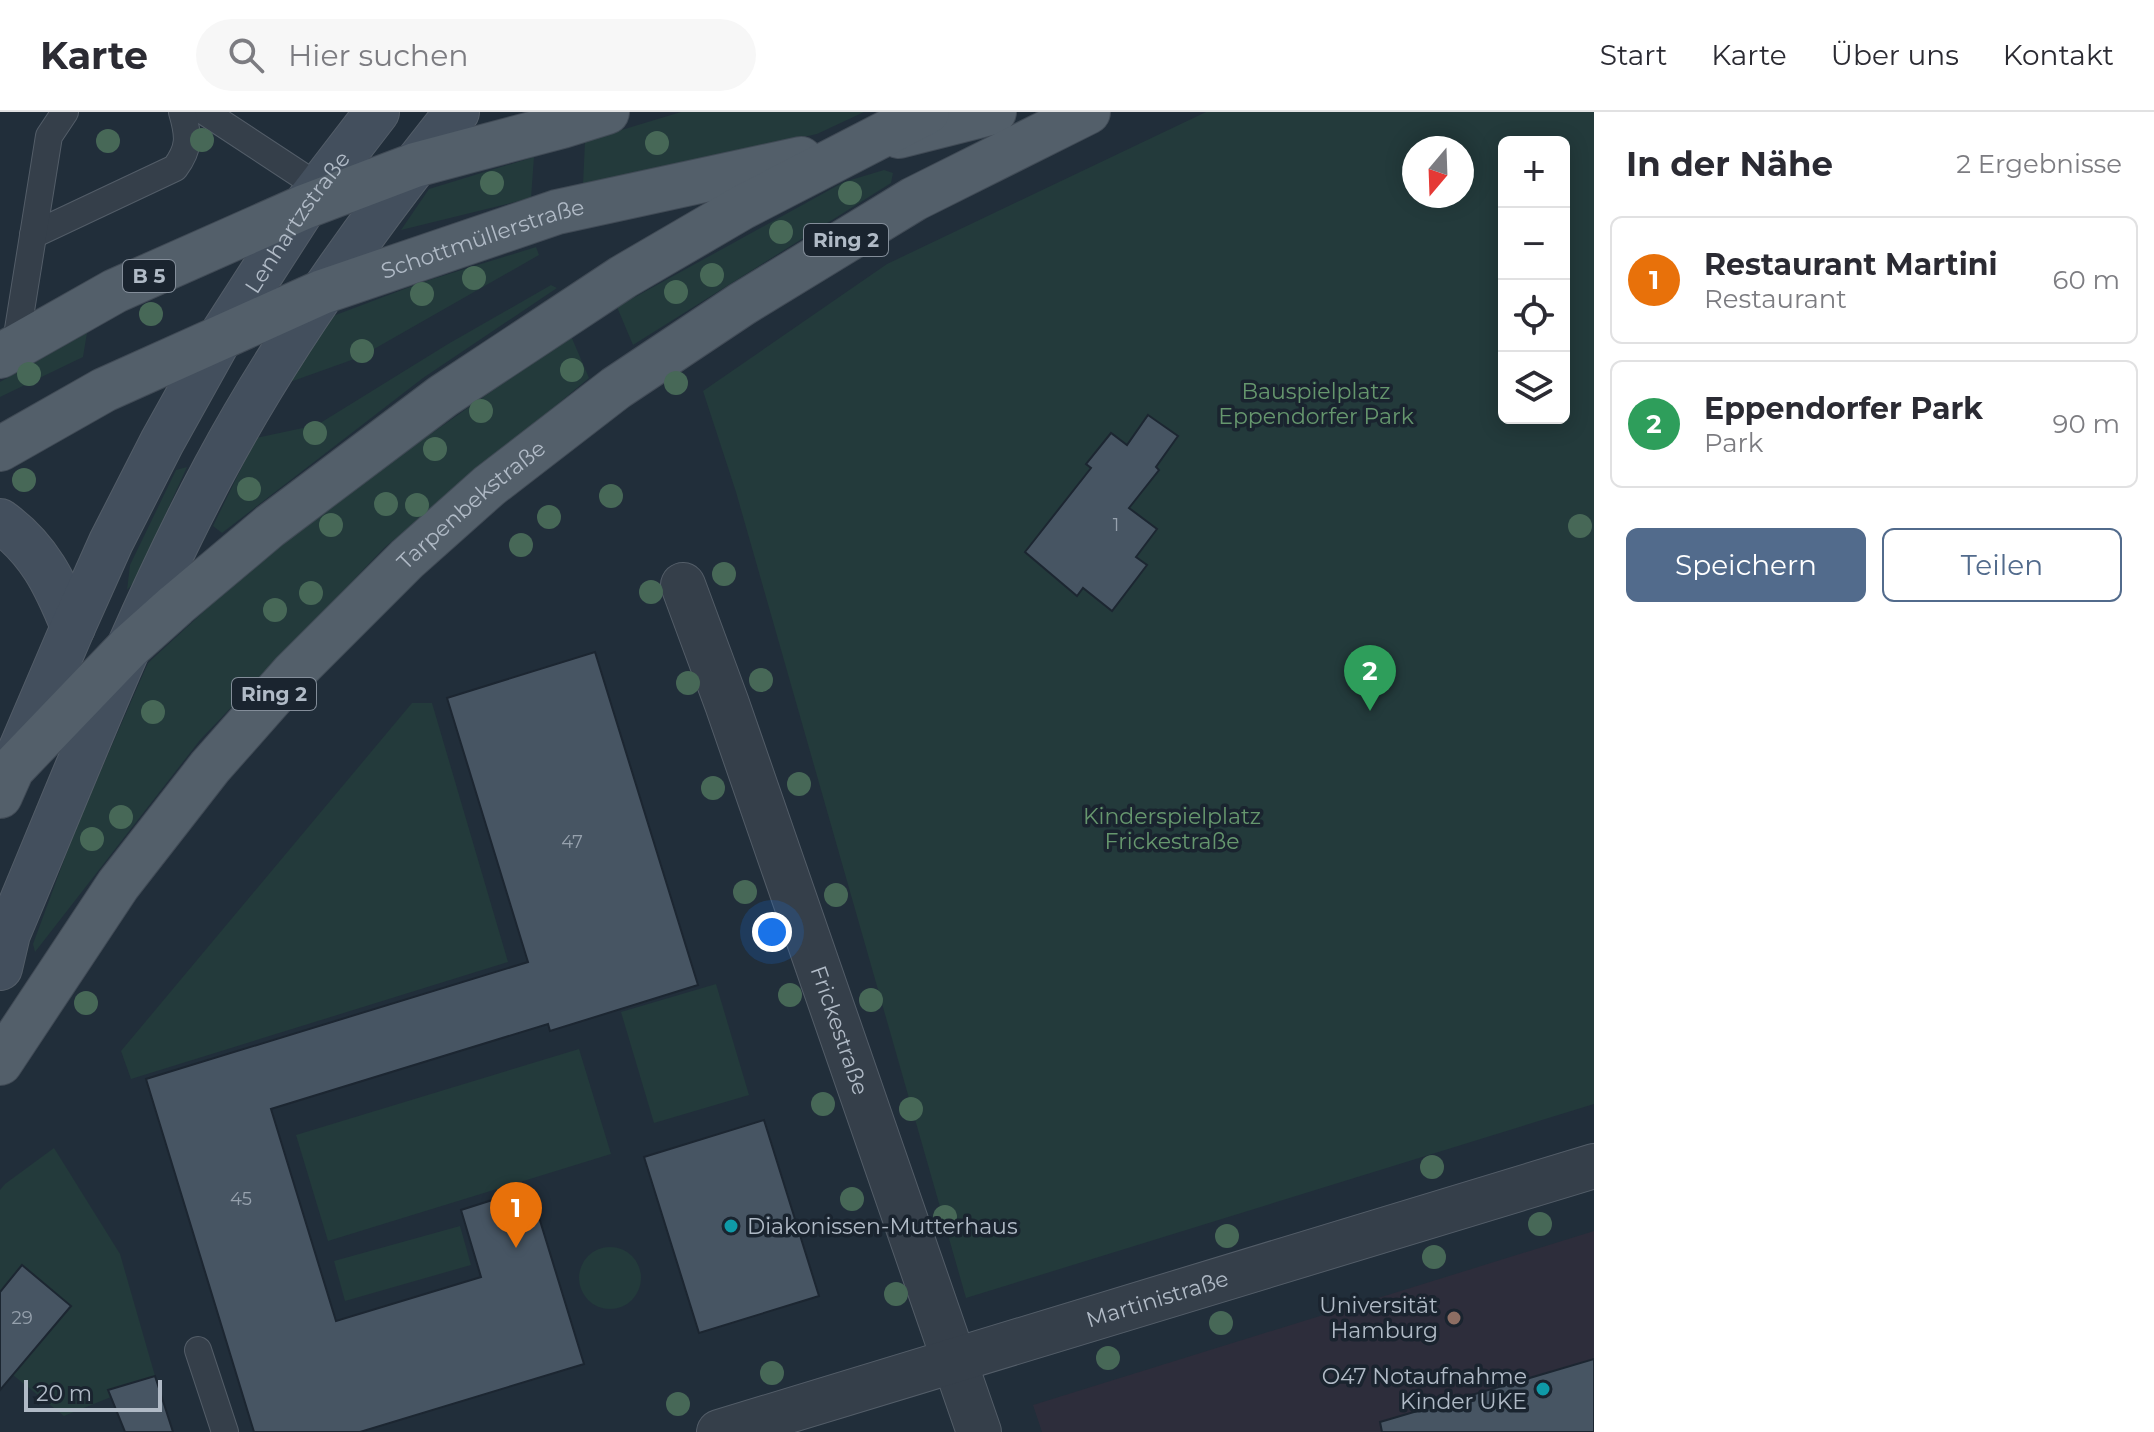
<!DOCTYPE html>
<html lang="de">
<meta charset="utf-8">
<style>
:root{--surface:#fff;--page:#f7f7f7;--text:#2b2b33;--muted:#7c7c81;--line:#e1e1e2;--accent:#526b8c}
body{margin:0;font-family:Montserrat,sans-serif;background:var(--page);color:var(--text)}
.controls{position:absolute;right:24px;top:24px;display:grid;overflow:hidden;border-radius:12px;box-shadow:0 4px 20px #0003}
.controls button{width:72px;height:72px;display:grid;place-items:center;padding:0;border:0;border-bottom:2px solid var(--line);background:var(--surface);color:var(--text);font:40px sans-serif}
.compass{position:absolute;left:1402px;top:24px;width:72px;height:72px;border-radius:50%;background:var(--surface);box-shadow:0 4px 20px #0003;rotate:199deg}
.scale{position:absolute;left:24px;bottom:20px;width:138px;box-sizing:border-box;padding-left:8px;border:4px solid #b0bac6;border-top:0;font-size:22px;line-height:28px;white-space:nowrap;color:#b0bac6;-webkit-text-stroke:6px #1a242f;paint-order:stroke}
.you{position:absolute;left:772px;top:820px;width:28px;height:28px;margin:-20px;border:6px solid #fff;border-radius:50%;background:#1a73e8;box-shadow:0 0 0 12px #1a73e833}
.badge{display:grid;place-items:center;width:52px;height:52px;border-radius:50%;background:var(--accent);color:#fff;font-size:26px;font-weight:700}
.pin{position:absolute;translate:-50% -66px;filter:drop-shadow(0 2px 4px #0008)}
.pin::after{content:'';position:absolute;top:42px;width:28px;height:24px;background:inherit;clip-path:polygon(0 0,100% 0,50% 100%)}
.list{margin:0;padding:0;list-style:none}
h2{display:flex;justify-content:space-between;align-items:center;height:104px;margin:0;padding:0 32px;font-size:34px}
h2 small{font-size:26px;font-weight:400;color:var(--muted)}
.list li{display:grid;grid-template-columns:52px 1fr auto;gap:24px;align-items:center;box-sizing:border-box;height:128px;margin:0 16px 16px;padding:0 16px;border:2px solid var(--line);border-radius:12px}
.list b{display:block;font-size:30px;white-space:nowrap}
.list p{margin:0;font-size:26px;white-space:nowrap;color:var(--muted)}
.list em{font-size:26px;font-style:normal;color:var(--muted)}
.actions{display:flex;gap:16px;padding:24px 32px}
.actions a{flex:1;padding:18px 0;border:2px solid var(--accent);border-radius:12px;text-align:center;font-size:28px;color:var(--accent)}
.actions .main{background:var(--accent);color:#fff}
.icon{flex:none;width:44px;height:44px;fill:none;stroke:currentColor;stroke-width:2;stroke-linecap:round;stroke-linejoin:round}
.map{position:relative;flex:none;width:1594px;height:1320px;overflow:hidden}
header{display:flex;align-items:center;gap:48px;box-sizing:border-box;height:112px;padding:0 40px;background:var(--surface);border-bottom:2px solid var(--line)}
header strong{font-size:38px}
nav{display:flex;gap:44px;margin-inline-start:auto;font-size:28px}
.search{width:560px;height:72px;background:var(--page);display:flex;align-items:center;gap:20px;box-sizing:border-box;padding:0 28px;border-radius:44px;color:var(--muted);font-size:30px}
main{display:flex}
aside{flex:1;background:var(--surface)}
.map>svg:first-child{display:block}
</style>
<header>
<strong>Karte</strong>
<div class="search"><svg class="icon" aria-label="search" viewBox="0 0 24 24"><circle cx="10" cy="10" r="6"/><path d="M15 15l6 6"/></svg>Hier suchen</div>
<nav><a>Start</a><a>Karte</a><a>Über uns</a><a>Kontakt</a></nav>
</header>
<main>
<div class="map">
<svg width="1594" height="1320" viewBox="0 0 1594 1320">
<rect width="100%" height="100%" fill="#212e3a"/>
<path fill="#2d2d3b" d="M1594,1119V1320H1042L1033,1293Z"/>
<g fill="#233a3b" fill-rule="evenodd">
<path d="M681,0H864L817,22L583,73L585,29Z"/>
<path d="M1206,0H1594V992L966,1186L736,380L703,279L887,152ZM1504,30H1564V306H1504ZM1414,36H1462V84H1414Z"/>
<path d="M534,45L531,86L401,118L429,77Z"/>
<path d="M884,58L893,61L891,71L633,233L617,195L844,70Z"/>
<path d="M536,135L539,143L360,245L290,270L333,204L423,170Z"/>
<path d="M551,173L557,176L423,266L222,421L213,414L256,326L317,313L448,232Z"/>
<path d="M87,221L83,245L0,285V270Z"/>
<path d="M571,224L589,266L384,436L200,628L35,840L33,832L77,713L148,551L265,443L399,344Z"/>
<path d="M187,355L135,469L127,478L130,453L176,358Z"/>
<path d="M412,591H432L508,850L131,967L121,939Z"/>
<path d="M716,872L749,983L654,1011L621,900Z"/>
<path d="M579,937L611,1042L328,1129L296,1023Z"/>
<path d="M54,1036L120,1142L155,1264L108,1278L111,1285L64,1304L3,1255L71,1194L23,1153L0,1180V1078L5,1072Z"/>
<path d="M460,1114L471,1153L345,1189L334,1149Z"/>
<circle cx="610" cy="1166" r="31"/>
</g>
<g fill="#475563" stroke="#1c2631" stroke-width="2">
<path d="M1148,303L1178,324L1156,355L1159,358L1129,396L1157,417L1136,445L1147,453L1112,499L1083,476L1077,484L1025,440L1091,356L1086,352L1111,321L1127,333Z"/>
<path d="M595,540L698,873L550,919L548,912L271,997L336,1209L481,1165L461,1098L530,1076L584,1252L360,1320H254L146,967L528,850L447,586Z"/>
<path d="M764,1008L819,1184L699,1221L644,1045Z"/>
<path d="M22,1153L71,1194L0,1278V1180Z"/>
<path d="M1594,1247V1320H1382L1380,1310Z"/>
<path d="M155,1264L173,1320H125L108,1278Z"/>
</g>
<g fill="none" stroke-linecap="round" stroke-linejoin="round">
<g stroke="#535d68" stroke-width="28">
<g id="service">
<path d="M205,0L319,75"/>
<path d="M33,123L175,56C190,36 189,24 182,0"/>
<path d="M15,236L49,24L65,0"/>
<path d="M198,1238L225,1320"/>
</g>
</g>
<g stroke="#535d68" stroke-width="46">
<g id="minor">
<path id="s1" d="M683,473L727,592L979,1320"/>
</g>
</g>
<g stroke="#535d68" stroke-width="46">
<g id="tertiary">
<path id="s2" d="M719,1320L1594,1054"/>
</g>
</g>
<g stroke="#535d68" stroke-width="46">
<g id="secondary">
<path d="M0,409C39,437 55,471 73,515"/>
<path id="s3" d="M13,655L73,515L111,430L162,330L221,224L304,95L377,0"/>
<path d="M0,856L8,822C74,666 135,506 215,356C283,229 367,112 457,0"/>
</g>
</g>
<g stroke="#414b56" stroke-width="46">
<g id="primary">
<path d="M899,24L994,0"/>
<path d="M0,244L115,179L304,95L415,53L562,14L607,0"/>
<path id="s4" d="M0,337L104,278L322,180L557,100L801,47"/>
<path d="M0,684L12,657L129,535L176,493L270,414L443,284L623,165L743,95L927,0"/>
<path id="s5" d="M0,951L118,773L210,655L293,561L407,447L489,374L616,276L742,192L914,87L1088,0"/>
</g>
</g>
<use href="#service" stroke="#353f4a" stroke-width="26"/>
<use href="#minor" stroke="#353f4a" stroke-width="44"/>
<use href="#tertiary" stroke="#353f4a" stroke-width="44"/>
<use href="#secondary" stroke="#434f5d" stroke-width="44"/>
<use href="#primary" stroke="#535f6a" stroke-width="44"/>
</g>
<g fill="#476857">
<circle cx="202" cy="28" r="12"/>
<circle cx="108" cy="29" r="12"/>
<circle cx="657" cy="31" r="12"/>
<circle cx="492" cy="71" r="12"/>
<circle cx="850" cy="81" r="12"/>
<circle cx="781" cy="120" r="12"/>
<circle cx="712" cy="163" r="12"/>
<circle cx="474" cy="166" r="12"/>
<circle cx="676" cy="180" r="12"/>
<circle cx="422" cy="182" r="12"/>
<circle cx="151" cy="202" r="12"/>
<circle cx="362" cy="239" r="12"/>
<circle cx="572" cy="258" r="12"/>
<circle cx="29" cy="262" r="12"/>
<circle cx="676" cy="271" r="12"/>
<circle cx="481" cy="299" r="12"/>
<circle cx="315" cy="321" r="12"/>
<circle cx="435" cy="337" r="12"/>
<circle cx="24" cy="368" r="12"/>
<circle cx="249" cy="377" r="12"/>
<circle cx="611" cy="384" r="12"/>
<circle cx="386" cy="392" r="12"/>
<circle cx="417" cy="393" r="12"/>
<circle cx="549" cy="405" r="12"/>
<circle cx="331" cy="413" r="12"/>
<circle cx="1580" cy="414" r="12"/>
<circle cx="521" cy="433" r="12"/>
<circle cx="724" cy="462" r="12"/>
<circle cx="651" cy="480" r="12"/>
<circle cx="311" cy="481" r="12"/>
<circle cx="275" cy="498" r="12"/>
<circle cx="761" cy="568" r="12"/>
<circle cx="688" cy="571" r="12"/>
<circle cx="153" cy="600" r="12"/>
<circle cx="799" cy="672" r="12"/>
<circle cx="713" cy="676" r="12"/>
<circle cx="121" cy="705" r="12"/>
<circle cx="92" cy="727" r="12"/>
<circle cx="745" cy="780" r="12"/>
<circle cx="836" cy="783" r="12"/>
<circle cx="790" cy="883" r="12"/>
<circle cx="871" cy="888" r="12"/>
<circle cx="86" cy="891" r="12"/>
<circle cx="823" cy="992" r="12"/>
<circle cx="911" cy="997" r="12"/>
<circle cx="1432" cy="1055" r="12"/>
<circle cx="852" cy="1087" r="12"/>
<circle cx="945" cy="1105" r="12"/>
<circle cx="1540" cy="1112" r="12"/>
<circle cx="1227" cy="1124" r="12"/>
<circle cx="1434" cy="1145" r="12"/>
<circle cx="896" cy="1182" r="12"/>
<circle cx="1221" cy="1211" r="12"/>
<circle cx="1108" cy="1246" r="12"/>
<circle cx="772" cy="1261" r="12"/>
<circle cx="678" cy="1292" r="12"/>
</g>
<g fill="#0f9aa8" stroke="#1a242f" stroke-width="3">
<circle cx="731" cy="1114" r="8"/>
<circle cx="1543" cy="1277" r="8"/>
</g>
<circle fill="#8d6e63" stroke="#1a242f" stroke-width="3" cx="1454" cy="1206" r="8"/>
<g text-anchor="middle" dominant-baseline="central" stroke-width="7" stroke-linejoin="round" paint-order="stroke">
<g font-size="18" fill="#96a1ad">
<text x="1116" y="413">1</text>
<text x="572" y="730">47</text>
<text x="241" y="1087">45</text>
<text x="22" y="1206">29</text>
</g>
<g fill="#1a242f" stroke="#838d99" stroke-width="2">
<rect x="804" y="112" width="84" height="32" rx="6"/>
<rect x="123" y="148" width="52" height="32" rx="6"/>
<rect x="232" y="566" width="84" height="32" rx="6"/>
</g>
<g font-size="20" font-weight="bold" fill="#b0bac6">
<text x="846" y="128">Ring 2</text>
<text x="149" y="164">B 5</text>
<text x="274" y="582">Ring 2</text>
</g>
<g font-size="22" fill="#b0bac6" stroke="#1a242f">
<text stroke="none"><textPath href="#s3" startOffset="616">Lenhartzstraße</textPath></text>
<text stroke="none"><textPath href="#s4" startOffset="528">Schottmüllerstraße</textPath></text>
<text stroke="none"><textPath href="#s5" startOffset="734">Tarpenbekstraße</textPath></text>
<text stroke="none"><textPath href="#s1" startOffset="472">Frickestraße</textPath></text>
<text stroke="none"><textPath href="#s2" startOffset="458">Martinistraße</textPath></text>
</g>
<g font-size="22" fill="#66976e" stroke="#1a242f">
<text x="1316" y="279">Bauspielplatz<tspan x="1316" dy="25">Eppendorfer Park</tspan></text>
<text x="1172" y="704">Kinderspielplatz<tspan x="1172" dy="25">Frickestraße</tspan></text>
</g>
<g font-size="22" fill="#b0bac6" stroke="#1a242f" text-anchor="end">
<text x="747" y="1114" text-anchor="start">Diakonissen-Mutterhaus</text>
<text x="1438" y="1193">Universität<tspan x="1438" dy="25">Hamburg</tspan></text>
<text x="1527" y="1264">O47 Notaufnahme<tspan x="1527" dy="25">Kinder UKE</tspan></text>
</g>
</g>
</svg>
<div class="controls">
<button>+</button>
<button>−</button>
<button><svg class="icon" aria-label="locate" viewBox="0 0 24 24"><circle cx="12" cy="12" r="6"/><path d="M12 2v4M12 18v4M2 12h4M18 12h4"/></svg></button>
<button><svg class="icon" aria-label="layers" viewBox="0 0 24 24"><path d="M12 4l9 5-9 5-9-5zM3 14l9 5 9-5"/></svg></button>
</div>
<svg class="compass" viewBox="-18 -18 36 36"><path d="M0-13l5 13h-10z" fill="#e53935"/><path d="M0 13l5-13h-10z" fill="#7c7c81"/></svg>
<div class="scale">20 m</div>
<div class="you"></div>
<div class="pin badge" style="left:516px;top:1136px;background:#e8710a">1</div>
<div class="pin badge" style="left:1370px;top:599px;background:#2e9e5b">2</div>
</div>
<aside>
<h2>In der Nähe<small>2 Ergebnisse</small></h2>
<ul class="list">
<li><span class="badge" style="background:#e8710a">1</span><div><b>Restaurant Martini</b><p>Restaurant</p></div><em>60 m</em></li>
<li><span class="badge" style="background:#2e9e5b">2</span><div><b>Eppendorfer Park</b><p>Park</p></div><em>90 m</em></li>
</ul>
<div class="actions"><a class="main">Speichern</a><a>Teilen</a></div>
</aside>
</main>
